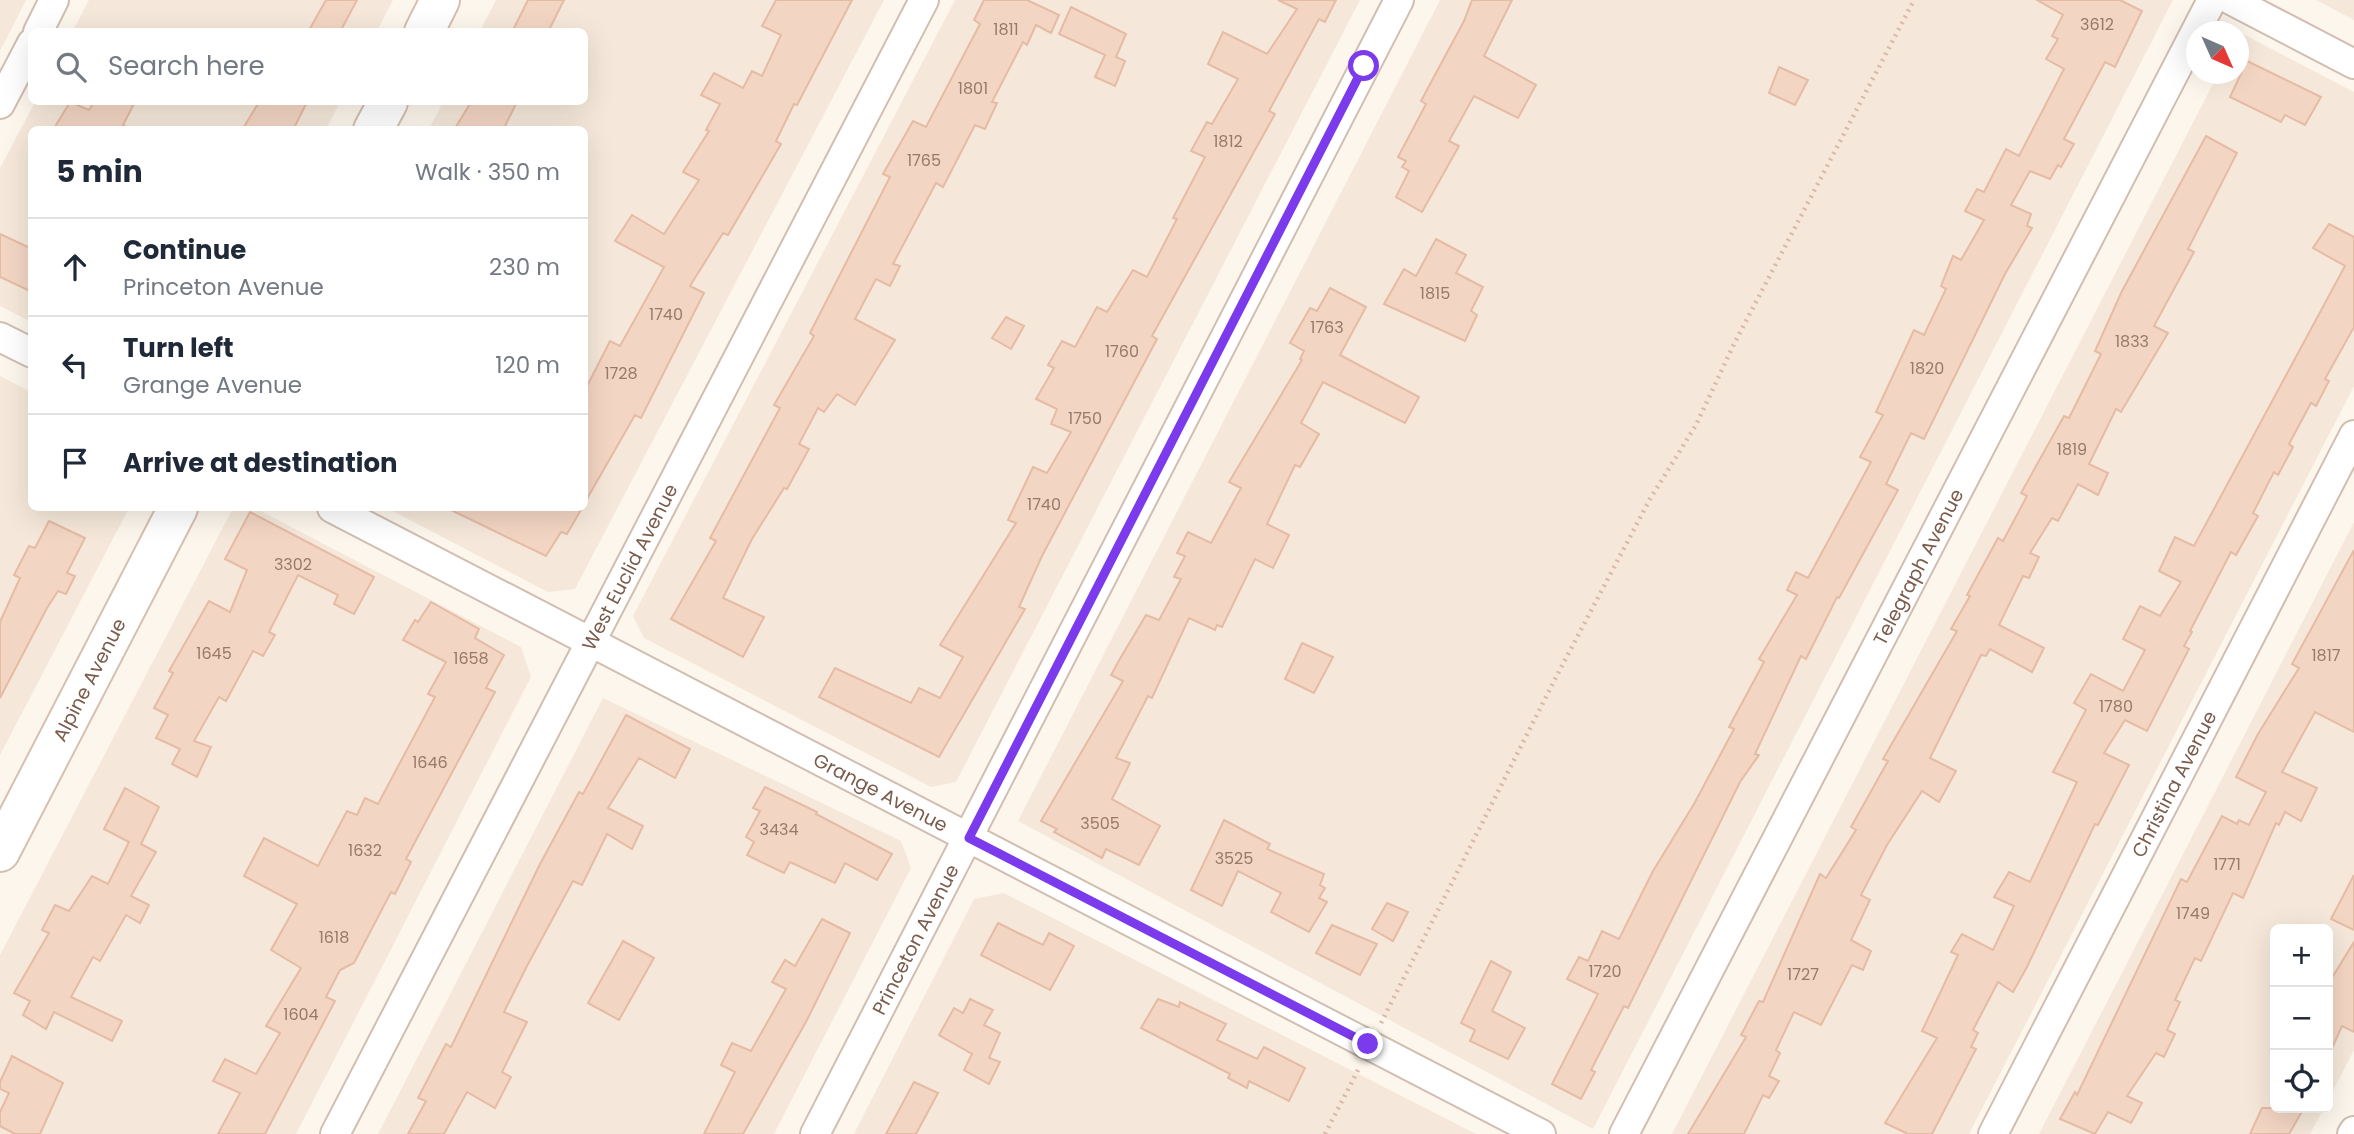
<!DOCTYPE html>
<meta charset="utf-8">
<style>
:root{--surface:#fff;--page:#f2f2f3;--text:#1f2937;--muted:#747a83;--line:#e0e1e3}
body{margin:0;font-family:Poppins,sans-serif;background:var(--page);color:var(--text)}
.controls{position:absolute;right:21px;bottom:21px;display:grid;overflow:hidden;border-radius:10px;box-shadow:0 7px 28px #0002}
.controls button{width:63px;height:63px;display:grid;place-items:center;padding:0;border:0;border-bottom:2px solid var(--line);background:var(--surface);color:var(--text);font:35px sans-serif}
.compass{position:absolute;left:2186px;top:21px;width:63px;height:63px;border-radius:50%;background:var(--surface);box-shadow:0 7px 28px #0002;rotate:135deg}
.stop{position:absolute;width:21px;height:21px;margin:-16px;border:5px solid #7c3aed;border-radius:50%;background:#fff}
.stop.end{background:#7c3aed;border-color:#fff;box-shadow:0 2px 7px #0008}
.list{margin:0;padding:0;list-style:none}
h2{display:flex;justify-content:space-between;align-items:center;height:91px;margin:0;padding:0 28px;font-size:30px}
h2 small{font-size:23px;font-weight:400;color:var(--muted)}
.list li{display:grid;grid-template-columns:46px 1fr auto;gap:21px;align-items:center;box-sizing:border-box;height:98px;padding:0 28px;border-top:2px solid var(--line)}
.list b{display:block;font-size:26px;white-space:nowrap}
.list p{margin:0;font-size:23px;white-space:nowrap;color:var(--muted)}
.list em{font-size:23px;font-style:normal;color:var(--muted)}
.icon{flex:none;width:38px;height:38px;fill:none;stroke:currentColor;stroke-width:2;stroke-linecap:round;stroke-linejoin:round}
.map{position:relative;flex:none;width:2354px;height:1134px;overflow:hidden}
.search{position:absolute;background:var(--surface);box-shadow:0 7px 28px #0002;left:28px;top:28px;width:560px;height:77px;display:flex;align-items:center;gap:18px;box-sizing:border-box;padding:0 24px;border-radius:10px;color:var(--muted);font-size:26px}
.panel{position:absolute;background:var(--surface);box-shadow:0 7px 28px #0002;left:28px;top:126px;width:560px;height:385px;border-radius:10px}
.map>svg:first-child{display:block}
</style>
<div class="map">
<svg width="2354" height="1134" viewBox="0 0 2354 1134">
<rect width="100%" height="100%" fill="#fdf6ec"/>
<g fill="#f5e8da">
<path d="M0,0H26L0,51Z"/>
<path d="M89,0H393L377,31L72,32Z"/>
<path d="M496,0H884L575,589L548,592L387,508H584V130L429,129L443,102H584V32L480,31Z"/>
<path d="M955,0H1360L956,782L931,787L644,638L633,616Z"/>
<path d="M1440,0H2173L1593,1129L1018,821Z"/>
<path d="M2316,0H2354V20Z"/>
<path d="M2239,32L2354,92V386L1969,1134H1672L2218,74H2238Z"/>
<path d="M35,102H340L326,129L32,130L31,322L0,306V168Z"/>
<path d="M0,376L31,392L32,508H129L0,755Z"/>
<path d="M233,508H255L521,647L531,677L296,1134H0V955Z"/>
<path d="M2354,522V1050L2328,1100V929H2275V1108H2324L2310,1134H2039Z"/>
<path d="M603,698L901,841L911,868L774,1134H378Z"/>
<path d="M1004,893L1476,1134H854L974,899Z"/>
</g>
<g fill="#f3d5c3" stroke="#e6bba3" stroke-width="2">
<path d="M326,0H357L340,32H308Z"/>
<path d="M528,0H564L548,32H512Z"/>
<path d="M776,0H852L797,105L794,104L776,141L781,144L728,235L723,233L690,286L704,293L641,418L635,415L584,504V392L610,341L620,346L664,267L615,241L632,215L664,234L699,180L683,172L709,131L706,130L720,104L701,95L714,73L743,88L752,71L762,76L781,35L762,26Z"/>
<path d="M984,0H1027L1059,15L1051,33L1036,25L1027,45L1023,42L992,102L997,103L985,129L975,125L943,187L936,183L893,264L900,266L890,286L876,279L855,319L895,340L855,405L837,394L824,412L818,408L799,444L809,449L787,489L784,488L752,539L723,598L764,617L743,657L671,619L716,541L710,538L780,408L774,405L814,336L810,333L890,177L883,174L913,121L926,127L980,24L974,20Z"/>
<path d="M1278,0H1336L1325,22L1319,19L1269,111L1275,114L1152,336L1157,339L1042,556L1019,607L1025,609L939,757L819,697L835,668L911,703L919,688L940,698L963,657L940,645L1016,523L1008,520L1033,467L1047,473L1071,432L1051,424L1057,409L1036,399L1054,368L1048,365L1062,341L1075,347L1097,307L1107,312L1133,270L1147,277L1177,219L1173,218L1205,157L1191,151L1207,122L1212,124L1238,79L1208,64L1223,32L1267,54L1297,9Z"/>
<path d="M1472,0H1512L1484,56L1536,85L1518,118L1474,96L1449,141L1459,146L1422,212L1396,197L1409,171L1402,167L1406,161L1398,157L1426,104L1421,101L1464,21Z"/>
<path d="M2037,0H2120L2142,11L2115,67L2105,62L2064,139L2074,144L2061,167L2058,165L2050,179L2030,171L2011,205L2031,214L2027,226L2032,228L2005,274L1924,439L1911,433L1886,484L1898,490L1839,598L1837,597L1806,659L1801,656L1755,754L1759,755L1740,782L1628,1008L1624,1006L1591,1070L1595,1072L1581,1099L1552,1084L1598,994L1567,979L1579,957L1588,961L1602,931L1619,939L1653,871L1694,804L1734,729L1729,727L1764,662L1759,659L1797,595L1787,590L1796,572L1808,578L1871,462L1860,457L1883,415L1876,412L1914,330L1924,335L1946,289L1941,286L1953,256L1961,260L1984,220L1965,211L1977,189L1984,192L2006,149L2019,156L2064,69L2046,59L2058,39L2052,36L2063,15Z"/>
<path d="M1071,7L1126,34L1116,57L1125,61L1115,86L1095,77L1105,55L1059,34Z"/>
<path d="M2247,61L2321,97L2305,125L2285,115L2281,122L2230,97Z"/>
<path d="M1779,67L1808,80L1795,105L1769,93Z"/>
<path d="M70,102L89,110L94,102H135L123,125L131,130H53Z"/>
<path d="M259,102H307L293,130H242Z"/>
<path d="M471,102H517L503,130H454Z"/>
<path d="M2206,136L2237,153L2188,249L2194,252L2154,326L2168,333L2121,412L2116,409L2089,464L2108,473L2098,495L2078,484L2058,521L2052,518L2030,553L2039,557L2029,578L2023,576L1999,625L2044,648L2032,672L1990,649L1986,656L1981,655L1930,758L1956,771L1939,802L1922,791L1887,845L1861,895L1870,900L1851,940L1871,951L1863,970L1852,965L1821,1025L1794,1012L1776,1050L1780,1053L1769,1076L1779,1081L1769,1098L1763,1095L1744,1134H1688L1746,1037L1741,1035L1759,1001L1763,1002L1820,874L1826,878L1856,830L1851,827L1888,761L1883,759L1957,631L1951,629L1970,596L1967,595L1998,538L2003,541L2027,496L2021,493L2064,416L2069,418L2101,354L2095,351L2122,291Z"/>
<path d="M2329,224L2354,237V327L2325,379L2329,381L2316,406L2311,403L2289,444L2293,447L2278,475L2274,472L2253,513L2258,516L2236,555L2231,552L2190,631L2192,632L2184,646L2189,649L2147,731L2125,720L2104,753L2129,765L2098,825L2095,824L2027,967L2013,992L1998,982L1973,1030L1978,1033L1971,1047L1976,1049L1932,1134H1908L1885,1123L1937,1038L1922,1031L1958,955L1951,952L1962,934L1993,950L2014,906L1994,897L2009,872L2030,882L2077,782L2053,772L2086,710L2074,703L2091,674L2123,691L2145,650L2123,639L2140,606L2160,616L2181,582L2159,571L2175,537L2194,546L2345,266L2313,248Z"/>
<path d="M0,234L32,249V292L0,277Z"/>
<path d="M1436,239L1466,255L1456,273L1483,287L1471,311L1477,315L1465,341L1384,304L1404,269L1416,276Z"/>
<path d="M1330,288L1366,307L1340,355L1419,397L1405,423L1323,382L1301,423L1319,434L1300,467L1295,465L1267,524L1289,535L1273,568L1255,559L1222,627L1217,625L1215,630L1189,618L1152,698L1148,696L1116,758L1130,763L1112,799L1160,826L1139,865L1106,849L1102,858L1054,832L1057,829L1041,821L1123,681L1111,675L1121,657L1146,615L1159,620L1181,579L1174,577L1185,556L1177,553L1188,532L1211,543L1241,488L1229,482L1302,360L1300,359L1304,351L1290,343L1310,308L1317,311Z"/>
<path d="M1006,317L1024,326L1011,349L992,338Z"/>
<path d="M447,508H582L567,534L561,532L546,556Z"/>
<path d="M250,512L374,577L354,614L334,604L338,595L298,575L269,632L275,635L263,656L253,651L226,701L219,697L194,741L211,747L197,777L172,764L180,749L156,738L168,715L154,708L173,673L169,671L209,601L230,612L247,570L225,559Z"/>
<path d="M49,521L85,538L67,573L75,576L66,594L58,591L47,608L0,698V622L20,578L14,575L29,546L35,548Z"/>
<path d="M2354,550V732L2315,712L2282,772L2317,788L2301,821L2285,812L2279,825L2276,823L2243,898L2233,893L2201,961L2195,958L2175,1000L2180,1002L2167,1030L2175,1034L2164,1057L2156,1053L2127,1096L2142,1103L2131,1123L2108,1112L2095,1134L2060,1119L2075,1092L2077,1095L2181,879L2187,882L2222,816L2237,824L2239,820L2249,825L2266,792L2236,777L2258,734L2299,668L2292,664Z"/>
<path d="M431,602L479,629L475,638L504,655L486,688L495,692L406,859L411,862L395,894L391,892L354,963L340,970L326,997L335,1001L265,1134H218L240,1093L213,1081L225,1059L256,1074L280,1033L266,1026L301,968L271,950L297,904L244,876L264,838L318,866L347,811L357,815L365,798L378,804L435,697L428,694L446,662L403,640L415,620L418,622Z"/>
<path d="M1302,643L1333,657L1314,693L1285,679Z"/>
<path d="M626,715L690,749L675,778L639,758L608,808L643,826L632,849L607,834L582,885L573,881L527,966L504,1012L527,1022L502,1072L511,1077L495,1108L467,1092L444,1134H408L426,1101L418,1098L446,1044L451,1047L540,864L579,792L583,794Z"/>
<path d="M765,787L817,812L816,814L892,854L877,880L845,863L835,883L790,862L784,873L747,855L754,842L746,837L760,811L753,808Z"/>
<path d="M125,788L159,807L141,844L156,852L131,896L149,905L140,923L126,915L100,961L93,957L71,997L122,1021L112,1041L54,1012L46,1029L23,1015L30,1001L14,993L49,933L42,930L55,905L69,911L92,876L108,884L129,842L104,829Z"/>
<path d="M1224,820L1270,844L1267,849L1324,874L1320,885L1325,888L1319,898L1327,902L1309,932L1271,912L1281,893L1238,871L1222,906L1191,890Z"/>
<path d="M2354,875V930L2331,919Z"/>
<path d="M1387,903L1408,912L1393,941L1372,929Z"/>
<path d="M822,919L850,933L807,1020L743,1134H704L735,1072L721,1065L732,1043L751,1051L786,989L772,982L785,960L795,966Z"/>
<path d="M998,923L1043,945L1049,933L1074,946L1050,990L981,955Z"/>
<path d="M1332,925L1377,944L1360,975L1316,953Z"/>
<path d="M623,941L654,958L619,1020L588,1003Z"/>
<path d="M2354,942V1032L2342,1026L2328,1057V984Z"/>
<path d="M1491,961L1511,972L1492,1011L1525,1028L1508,1059L1470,1041L1475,1030L1461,1023Z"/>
<path d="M970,999L993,1010L984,1025L1000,1033L989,1058L1000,1062L989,1084L964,1070L972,1054L939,1035L954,1008L963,1013Z"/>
<path d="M1158,999L1179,1007L1180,1002L1226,1024L1217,1040L1257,1059L1264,1047L1305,1068L1289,1101L1249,1081L1247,1088L1228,1078L1230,1074L1141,1028Z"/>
<path d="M12,1056L63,1083L40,1134H15L0,1126V1112L9,1093L0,1089V1082Z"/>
<path d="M914,1082L938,1093L916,1134H886Z"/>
<path d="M2262,1108H2304L2289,1134H2250Z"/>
</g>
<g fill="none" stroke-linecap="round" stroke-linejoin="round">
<g stroke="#d1beb0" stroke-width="32">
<g id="street">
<path d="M2231,0L2354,64"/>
<path d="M38,32L54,0"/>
<path d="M0,104L32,43"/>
<path d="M0,337L32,353"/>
<path id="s1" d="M332,508L1541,1134"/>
<path id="s2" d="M335,1134L924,0"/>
<path id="s3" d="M815,1134L1399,0"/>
<path id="s4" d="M1624,1134L2212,0"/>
<path id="s5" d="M1993,1134L2354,435"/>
<path d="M2352,1134L2354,1131"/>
</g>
</g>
<g stroke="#d6c0b0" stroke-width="42">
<g id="secondary">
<path d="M424,32L440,0"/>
<path d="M373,130L388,102"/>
<path id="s6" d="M0,852L178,508"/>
</g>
</g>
<g stroke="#d9b8a5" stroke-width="4.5" stroke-dasharray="2 5" stroke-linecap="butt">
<path d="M1381,1023L1555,679L1650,499L1696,425L1734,344L1914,0"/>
<path d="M1325,1134L1359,1068"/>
</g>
<use href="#street" stroke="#fff" stroke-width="28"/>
<use href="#secondary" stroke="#fff" stroke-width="38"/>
</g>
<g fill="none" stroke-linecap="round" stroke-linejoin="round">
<path stroke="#7c3aed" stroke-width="9" d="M1364,66L969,838L1368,1044"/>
</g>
<g text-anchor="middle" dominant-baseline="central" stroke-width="5" stroke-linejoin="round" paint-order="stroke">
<g font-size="16" fill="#987a6a">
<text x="2097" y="24">3612</text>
<text x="1006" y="29">1811</text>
<text x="973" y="88">1801</text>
<text x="1228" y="141">1812</text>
<text x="924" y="160">1765</text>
<text x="1435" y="293">1815</text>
<text x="666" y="314">1740</text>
<text x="1327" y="327">1763</text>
<text x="2132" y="341">1833</text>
<text x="1122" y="351">1760</text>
<text x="1927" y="368">1820</text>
<text x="621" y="373">1728</text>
<text x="1085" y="418">1750</text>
<text x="2072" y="449">1819</text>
<text x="1044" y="504">1740</text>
<text x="293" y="564">3302</text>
<text x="214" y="653">1645</text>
<text x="2326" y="655">1817</text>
<text x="471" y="658">1658</text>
<text x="2116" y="706">1780</text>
<text x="430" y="762">1646</text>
<text x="1100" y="823">3505</text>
<text x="779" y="829">3434</text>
<text x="365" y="850">1632</text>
<text x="1234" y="858">3525</text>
<text x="2227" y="864">1771</text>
<text x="2193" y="913">1749</text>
<text x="334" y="937">1618</text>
<text x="1605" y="971">1720</text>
<text x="1803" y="974">1727</text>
<text x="301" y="1014">1604</text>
</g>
<g font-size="19" fill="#7a5c4d" stroke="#fffaf3">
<text stroke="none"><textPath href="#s2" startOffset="639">West Euclid Avenue</textPath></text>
<text stroke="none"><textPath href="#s4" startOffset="639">Telegraph Avenue</textPath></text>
<text stroke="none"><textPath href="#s6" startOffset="194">Alpine Avenue</textPath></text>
<text stroke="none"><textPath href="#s5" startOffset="394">Christina Avenue</textPath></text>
<text stroke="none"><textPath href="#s1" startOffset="618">Grange Avenue</textPath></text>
<text stroke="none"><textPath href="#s3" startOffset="219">Princeton Avenue</textPath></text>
</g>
</g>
</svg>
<div class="controls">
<button>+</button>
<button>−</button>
<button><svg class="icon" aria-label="locate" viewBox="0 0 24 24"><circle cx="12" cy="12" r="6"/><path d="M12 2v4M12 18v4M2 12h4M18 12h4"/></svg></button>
</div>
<svg class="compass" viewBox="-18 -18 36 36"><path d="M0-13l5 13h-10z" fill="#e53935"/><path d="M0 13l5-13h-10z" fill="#747a83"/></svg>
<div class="stop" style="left:1364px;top:66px"></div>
<div class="stop end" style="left:1368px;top:1044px"></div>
<div class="search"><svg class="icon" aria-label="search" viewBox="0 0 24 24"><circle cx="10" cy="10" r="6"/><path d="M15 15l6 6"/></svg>Search here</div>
<section class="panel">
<h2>5 min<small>Walk · 350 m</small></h2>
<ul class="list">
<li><svg class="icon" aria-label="ahead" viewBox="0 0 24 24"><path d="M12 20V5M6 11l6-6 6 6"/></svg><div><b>Continue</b><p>Princeton Avenue</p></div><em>230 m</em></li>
<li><svg class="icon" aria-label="left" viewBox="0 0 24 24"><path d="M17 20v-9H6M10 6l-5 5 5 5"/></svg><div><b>Turn left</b><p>Grange Avenue</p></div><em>120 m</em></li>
<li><svg class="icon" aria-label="arrive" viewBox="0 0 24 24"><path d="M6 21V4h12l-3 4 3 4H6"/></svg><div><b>Arrive at destination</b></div></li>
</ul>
</section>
</div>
